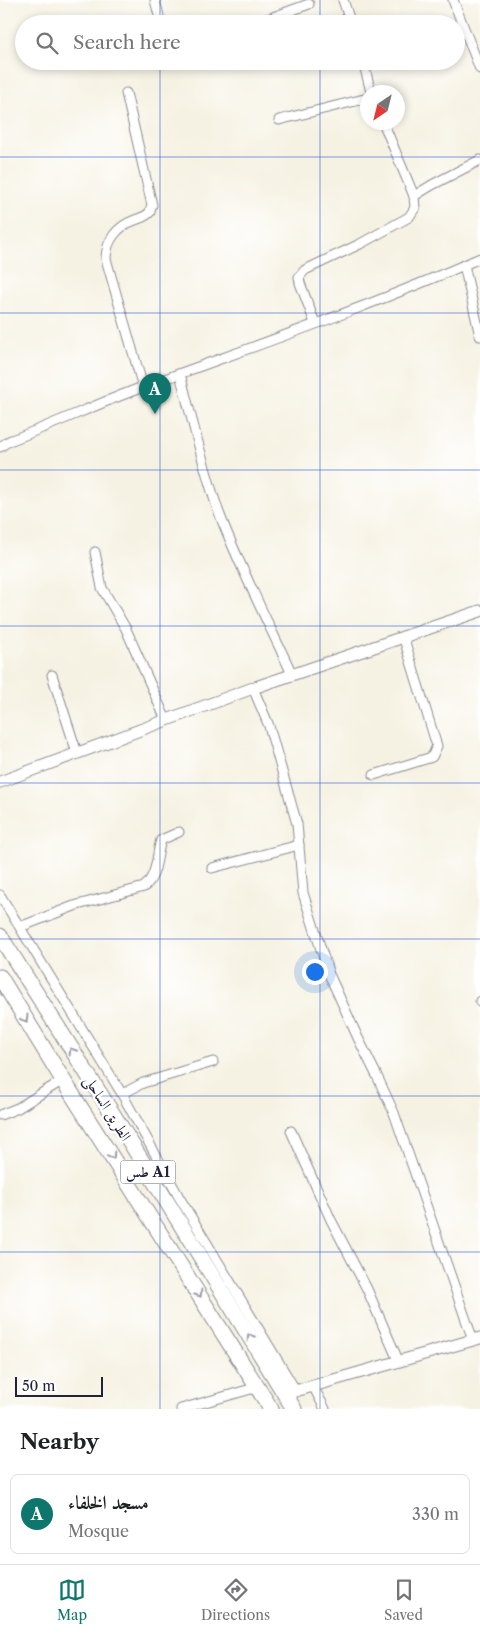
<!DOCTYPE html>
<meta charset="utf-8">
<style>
:root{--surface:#fff;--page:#f2f2f2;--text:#202124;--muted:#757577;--line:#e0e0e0;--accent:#0f766e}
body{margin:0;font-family:"Libre Caslon Text",Amiri,serif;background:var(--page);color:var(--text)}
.compass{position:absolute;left:360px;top:85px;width:45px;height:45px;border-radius:50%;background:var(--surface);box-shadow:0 2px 8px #0003;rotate:215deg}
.scale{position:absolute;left:15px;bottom:12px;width:88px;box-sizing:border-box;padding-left:5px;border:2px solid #22223b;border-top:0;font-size:14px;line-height:18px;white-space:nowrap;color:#22223b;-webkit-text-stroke:4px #fff;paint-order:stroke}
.you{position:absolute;left:314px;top:971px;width:18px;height:18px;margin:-12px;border:4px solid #fff;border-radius:50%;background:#1a73e8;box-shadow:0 0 0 8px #1a73e833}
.badge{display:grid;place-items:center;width:32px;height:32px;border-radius:50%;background:var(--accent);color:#fff;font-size:16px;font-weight:700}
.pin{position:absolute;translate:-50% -41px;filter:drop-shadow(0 1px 2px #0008)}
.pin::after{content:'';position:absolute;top:26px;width:18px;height:15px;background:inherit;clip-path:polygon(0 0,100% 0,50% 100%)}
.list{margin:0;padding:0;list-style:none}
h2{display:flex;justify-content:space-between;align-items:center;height:65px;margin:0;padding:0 20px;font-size:21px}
h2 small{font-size:16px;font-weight:400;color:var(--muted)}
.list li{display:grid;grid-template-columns:32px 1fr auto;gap:15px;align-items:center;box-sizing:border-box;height:80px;margin:0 10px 10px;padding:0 10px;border:1px solid var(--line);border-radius:8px}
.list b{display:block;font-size:19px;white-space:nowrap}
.list p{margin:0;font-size:16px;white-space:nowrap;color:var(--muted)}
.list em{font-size:16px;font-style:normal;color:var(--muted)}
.icon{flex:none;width:28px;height:28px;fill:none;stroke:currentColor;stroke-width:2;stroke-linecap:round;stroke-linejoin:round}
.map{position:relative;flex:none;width:480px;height:1409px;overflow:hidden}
.search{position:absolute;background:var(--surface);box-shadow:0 2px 8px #0003;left:15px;right:15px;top:15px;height:55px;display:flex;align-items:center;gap:12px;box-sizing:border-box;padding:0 18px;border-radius:28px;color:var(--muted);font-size:19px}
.sheet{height:155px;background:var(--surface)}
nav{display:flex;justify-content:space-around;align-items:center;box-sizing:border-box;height:70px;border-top:1px solid var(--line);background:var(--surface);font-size:14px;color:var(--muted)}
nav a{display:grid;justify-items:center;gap:2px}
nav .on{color:var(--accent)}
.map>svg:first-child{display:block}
</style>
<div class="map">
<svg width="480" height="1409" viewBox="0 0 480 1409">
<rect width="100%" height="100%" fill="#fff"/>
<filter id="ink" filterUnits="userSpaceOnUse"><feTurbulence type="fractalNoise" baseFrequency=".02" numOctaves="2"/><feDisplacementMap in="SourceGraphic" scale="10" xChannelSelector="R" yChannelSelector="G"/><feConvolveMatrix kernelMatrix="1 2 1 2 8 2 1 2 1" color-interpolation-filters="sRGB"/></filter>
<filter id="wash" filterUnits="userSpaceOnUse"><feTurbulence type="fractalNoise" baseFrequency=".0096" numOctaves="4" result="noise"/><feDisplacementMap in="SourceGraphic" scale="20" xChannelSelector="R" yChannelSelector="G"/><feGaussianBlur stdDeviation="1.12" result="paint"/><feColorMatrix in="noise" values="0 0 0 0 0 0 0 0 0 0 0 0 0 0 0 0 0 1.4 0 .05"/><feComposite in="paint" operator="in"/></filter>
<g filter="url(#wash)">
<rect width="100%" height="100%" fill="#f6f2e3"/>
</g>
<g filter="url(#ink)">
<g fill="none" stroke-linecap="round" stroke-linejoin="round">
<g stroke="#8c8a8f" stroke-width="11">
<g id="minor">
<path d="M155,0L161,24"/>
<path d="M343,0L351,24"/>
<path d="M453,0L480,69"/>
<path d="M254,24L309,4"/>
<path d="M363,61L371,92"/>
<path d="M126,93L152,205C151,205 150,212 150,212C146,217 140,218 135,220C118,226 106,240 106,259L143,387"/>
<path d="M279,120L368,98"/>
<path d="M414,196L432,185L480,160"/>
<path d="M464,265L480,336"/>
<path d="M315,323L300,283L299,277L305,270L360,244L409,217L415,208L414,196L383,122"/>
<path d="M180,374C192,419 203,466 218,510C239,566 267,620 292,674"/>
<path d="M0,447L9,441C58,423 105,400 154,383C263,343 374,305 480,258"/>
<path d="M95,552L102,588L126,629L166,720"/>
<path d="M52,675L77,753"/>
<path d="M253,688L269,726L297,824L303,893L329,974L358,1038L377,1076L394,1113L473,1340"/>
<path d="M374,775L432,757L437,746L403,636"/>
<path d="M212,868L299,845"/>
<path d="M0,895L122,1094L179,1197L296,1391"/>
<path d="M20,927L74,906L144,887C158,875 156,856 161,840L179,832"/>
<path d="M480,1001V1002"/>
<path d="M122,1094L143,1083L213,1062"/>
<path d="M0,1115L18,1108L63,1080"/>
<path d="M291,1131L331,1220L367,1289L398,1360"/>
<path d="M313,1386L325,1409"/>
<path d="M181,1409L258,1387"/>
</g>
</g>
<g stroke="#8c8a8f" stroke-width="13">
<g id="tertiary">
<path d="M0,782L253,688L480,611"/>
<path d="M285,1394L480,1338"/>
</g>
</g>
<g stroke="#8c8a8f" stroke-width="17">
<g id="trunk">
<path d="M0,936L121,1127L294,1409"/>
<path d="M0,977L63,1080L271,1409"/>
</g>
</g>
<use href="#minor" stroke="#fff" stroke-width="9"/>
<use href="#tertiary" stroke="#fff" stroke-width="11"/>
<use href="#trunk" stroke="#fff" stroke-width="15"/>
</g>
<defs><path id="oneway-chevron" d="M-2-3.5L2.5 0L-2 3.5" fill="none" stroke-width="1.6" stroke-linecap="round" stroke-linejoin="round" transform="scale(1.25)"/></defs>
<g stroke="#9c9ca7">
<use href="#oneway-chevron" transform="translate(25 1019) rotate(59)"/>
<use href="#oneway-chevron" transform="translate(72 1051) rotate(-122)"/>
<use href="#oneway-chevron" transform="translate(112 1156) rotate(57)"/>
<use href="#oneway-chevron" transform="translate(199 1294) rotate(58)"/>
<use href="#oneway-chevron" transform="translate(250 1337) rotate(-122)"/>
</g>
</g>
<path fill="none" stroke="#1d4ed8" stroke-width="1" stroke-opacity="0.55" d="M160,0V24M320,0V24M160,61V1409M320,61V1409M0,157H480M0,313H480M0,470H480M0,626H480M0,783H480M0,939H480M0,1096H480M0,1252H480"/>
<g text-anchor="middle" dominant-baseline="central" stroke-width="5" stroke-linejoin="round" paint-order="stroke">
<rect fill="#fff" stroke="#646476" stroke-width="1" x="120.5" y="1160.5" width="55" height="23" rx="4"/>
<g font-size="14" font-weight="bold" fill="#22223b">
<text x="148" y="1172">طس A1</text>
</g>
<g font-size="15" fill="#22223b" stroke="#fff">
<text transform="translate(108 1108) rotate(58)">الطريق الساحلى</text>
</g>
</g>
</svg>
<svg class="compass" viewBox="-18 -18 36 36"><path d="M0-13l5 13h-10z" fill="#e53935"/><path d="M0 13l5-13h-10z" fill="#757577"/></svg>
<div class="scale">50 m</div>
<div class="you"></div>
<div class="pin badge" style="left:155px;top:414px">A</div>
<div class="search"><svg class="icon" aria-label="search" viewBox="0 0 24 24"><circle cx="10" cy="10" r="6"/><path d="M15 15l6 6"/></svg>Search here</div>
</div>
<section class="sheet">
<h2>Nearby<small></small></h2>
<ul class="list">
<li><span class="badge">A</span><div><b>مسجد الخلفاء</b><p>Mosque</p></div><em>330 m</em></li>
</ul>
</section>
<nav>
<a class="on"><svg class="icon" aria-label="map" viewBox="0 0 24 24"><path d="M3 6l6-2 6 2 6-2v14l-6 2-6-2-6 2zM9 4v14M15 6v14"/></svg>Map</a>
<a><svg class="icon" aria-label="directions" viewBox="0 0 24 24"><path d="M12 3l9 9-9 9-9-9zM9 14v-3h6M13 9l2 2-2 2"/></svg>Directions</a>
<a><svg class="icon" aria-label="saved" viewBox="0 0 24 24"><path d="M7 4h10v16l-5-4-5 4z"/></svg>Saved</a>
</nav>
